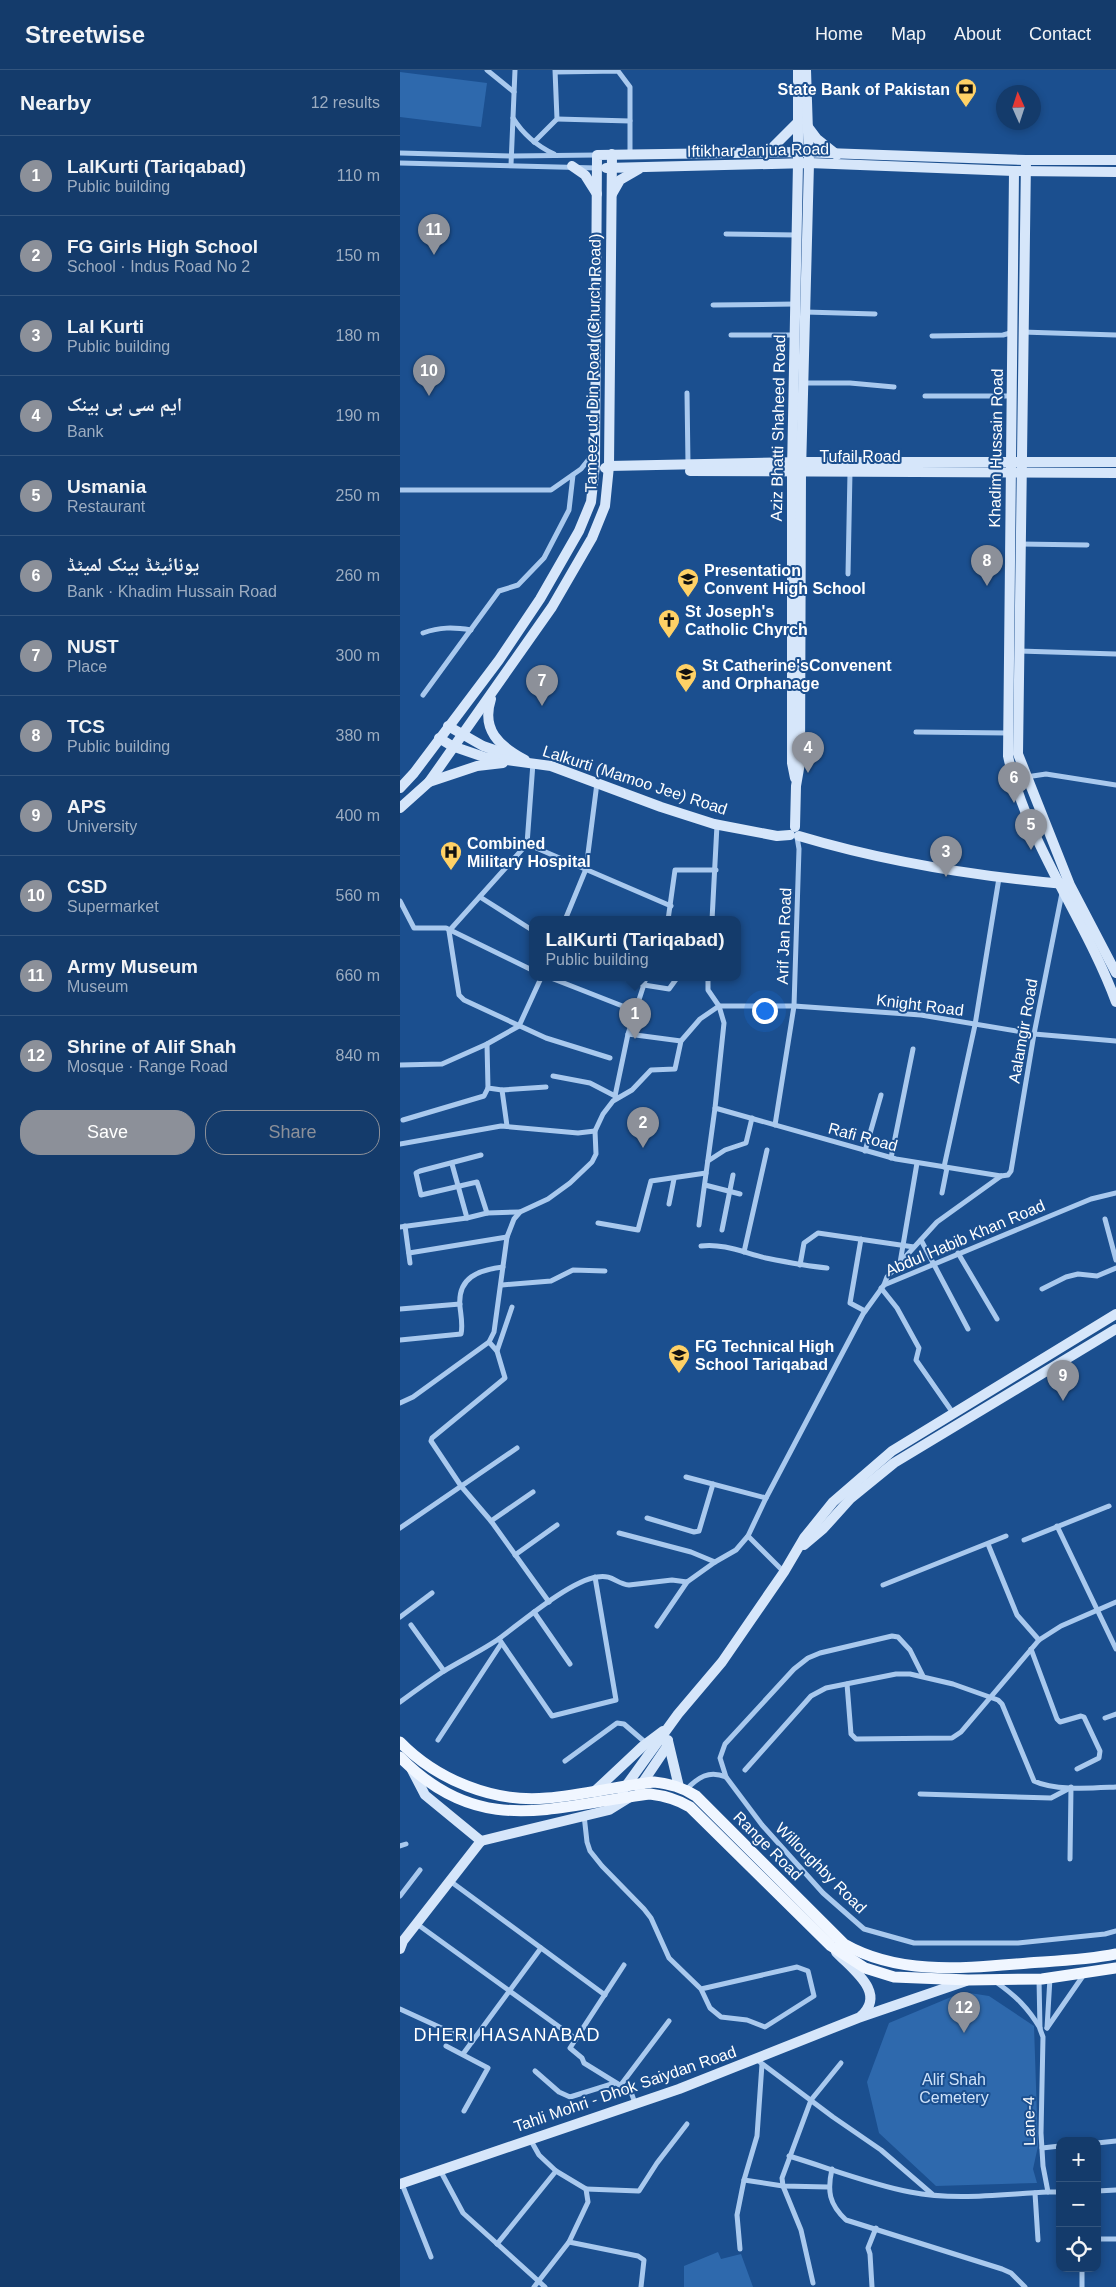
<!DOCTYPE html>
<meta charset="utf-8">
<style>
:root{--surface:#143b6b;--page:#214673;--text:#f1f3f6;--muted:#9dadc1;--line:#33557e;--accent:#8c9099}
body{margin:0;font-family:Arial,"Noto Naskh Arabic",sans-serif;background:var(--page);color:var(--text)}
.controls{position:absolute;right:15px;bottom:15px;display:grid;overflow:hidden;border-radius:10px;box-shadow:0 2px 8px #0003}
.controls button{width:45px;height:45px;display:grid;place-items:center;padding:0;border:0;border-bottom:1px solid var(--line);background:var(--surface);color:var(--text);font:25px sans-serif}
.compass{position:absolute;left:596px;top:15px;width:45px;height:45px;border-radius:50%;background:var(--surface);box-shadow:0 2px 8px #0003;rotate:357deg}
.you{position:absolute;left:364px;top:940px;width:18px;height:18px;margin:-12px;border:4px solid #fff;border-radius:50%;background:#1a73e8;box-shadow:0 0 0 8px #1a73e833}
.badge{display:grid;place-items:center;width:32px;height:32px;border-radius:50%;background:var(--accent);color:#fff;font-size:16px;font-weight:700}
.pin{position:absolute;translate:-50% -41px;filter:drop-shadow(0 1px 2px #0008)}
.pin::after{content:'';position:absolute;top:26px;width:18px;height:15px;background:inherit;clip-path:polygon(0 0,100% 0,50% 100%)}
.popup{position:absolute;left:129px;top:846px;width:212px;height:65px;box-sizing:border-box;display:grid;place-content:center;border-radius:10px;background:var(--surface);filter:drop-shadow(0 1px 4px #0005);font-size:16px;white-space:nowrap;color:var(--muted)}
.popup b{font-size:19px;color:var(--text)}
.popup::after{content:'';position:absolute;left:50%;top:100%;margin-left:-10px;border:10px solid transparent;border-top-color:var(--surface)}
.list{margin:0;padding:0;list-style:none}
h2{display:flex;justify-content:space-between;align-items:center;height:65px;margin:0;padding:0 20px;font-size:21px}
h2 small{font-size:16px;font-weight:400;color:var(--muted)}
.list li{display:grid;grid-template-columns:32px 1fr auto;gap:15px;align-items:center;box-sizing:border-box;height:80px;padding:0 20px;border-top:1px solid var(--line)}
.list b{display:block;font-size:19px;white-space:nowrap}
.list p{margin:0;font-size:16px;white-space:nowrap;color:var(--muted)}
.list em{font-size:16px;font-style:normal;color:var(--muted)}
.actions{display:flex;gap:10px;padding:15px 20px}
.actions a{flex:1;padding:11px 0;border:1px solid var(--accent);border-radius:20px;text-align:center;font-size:18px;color:var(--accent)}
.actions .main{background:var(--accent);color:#fff}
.icon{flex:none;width:28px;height:28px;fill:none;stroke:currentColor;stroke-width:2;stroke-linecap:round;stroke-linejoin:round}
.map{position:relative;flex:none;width:716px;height:2217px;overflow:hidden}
header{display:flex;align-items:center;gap:30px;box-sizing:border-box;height:70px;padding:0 25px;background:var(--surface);border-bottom:1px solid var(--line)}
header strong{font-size:24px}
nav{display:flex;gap:28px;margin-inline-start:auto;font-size:18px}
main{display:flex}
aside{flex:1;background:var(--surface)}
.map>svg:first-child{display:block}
</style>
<header>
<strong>Streetwise</strong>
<nav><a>Home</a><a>Map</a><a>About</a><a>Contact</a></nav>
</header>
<main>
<aside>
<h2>Nearby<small>12 results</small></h2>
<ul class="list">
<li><span class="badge">1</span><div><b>LalKurti (Tariqabad)</b><p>Public building</p></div><em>110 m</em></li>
<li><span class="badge">2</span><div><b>FG Girls High School</b><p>School · Indus Road No 2</p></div><em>150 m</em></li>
<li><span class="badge">3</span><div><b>Lal Kurti</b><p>Public building</p></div><em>180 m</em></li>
<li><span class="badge">4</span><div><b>ایم سی بی بینک</b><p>Bank</p></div><em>190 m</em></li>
<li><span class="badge">5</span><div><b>Usmania</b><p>Restaurant</p></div><em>250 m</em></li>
<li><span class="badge">6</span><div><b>یونائیٹڈ بینک لمیٹڈ</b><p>Bank · Khadim Hussain Road</p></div><em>260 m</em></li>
<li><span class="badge">7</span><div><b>NUST</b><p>Place</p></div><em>300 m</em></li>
<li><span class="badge">8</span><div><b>TCS</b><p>Public building</p></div><em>380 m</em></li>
<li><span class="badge">9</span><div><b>APS</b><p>University</p></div><em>400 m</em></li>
<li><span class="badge">10</span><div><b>CSD</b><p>Supermarket</p></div><em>560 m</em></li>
<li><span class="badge">11</span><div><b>Army Museum</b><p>Museum</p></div><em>660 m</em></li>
<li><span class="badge">12</span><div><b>Shrine of Alif Shah</b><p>Mosque · Range Road</p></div><em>840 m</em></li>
</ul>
<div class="actions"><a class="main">Save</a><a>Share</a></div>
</aside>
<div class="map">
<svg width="716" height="2217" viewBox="0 0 716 2217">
<rect width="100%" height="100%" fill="#1b4f8f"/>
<g fill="#2e69ad">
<path d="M0,2L87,13L81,57L0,47Z"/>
<path d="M563,1922L589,1926L634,1956L638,2076L633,2099L637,2113L536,2116L479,2063L467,2012L489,1953Z"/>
<path d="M318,2182L321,2189L341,2184L353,2217H284V2196Z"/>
</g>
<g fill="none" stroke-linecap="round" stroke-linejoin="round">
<g stroke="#a9c9ee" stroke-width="5">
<path d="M87,0L114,22"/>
<path d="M156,2L218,1L230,17V84"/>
<path d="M113,48C123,64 137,76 154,84"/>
<path d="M157,49L230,51"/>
<path d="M134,72L157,49L155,0"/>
<path d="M0,83L112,86L197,85"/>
<path d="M0,93L197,98"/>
<path d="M111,95L115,0"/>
<path d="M326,164L397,165"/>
<path d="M313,235L395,234"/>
<path d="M405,242L475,244"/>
<path d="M622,262L716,265"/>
<path d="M331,265H394"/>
<path d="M532,266L603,265L614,262"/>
<path d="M403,313H450L494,317"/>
<path d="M287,323L288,394"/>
<path d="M525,326H611"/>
<path d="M0,420H151L181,399L193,384"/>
<path d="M620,474L687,475"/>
<path d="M448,504L450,402"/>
<path d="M23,563C40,557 53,557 71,560"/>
<path d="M619,581L716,584"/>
<path d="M23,625L99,521L118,515L144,488L169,440L173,405"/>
<path d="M516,662L608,663"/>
<path d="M133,693L127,774L49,861L59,925L64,930L146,968L210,988"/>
<path d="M626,707L646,704L716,715"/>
<path d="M127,774L271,836"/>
<path d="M80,827L132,860"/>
<path d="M0,831L14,858H46L132,900"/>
<path d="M165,850L186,799L197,713"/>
<path d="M268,850L275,800H316"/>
<path d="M312,850L317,755"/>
<path d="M151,908L225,937"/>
<path d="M224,908L244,915L269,919L277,908"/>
<path d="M308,908V920L319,936L324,953L315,1038L496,1089L601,1106L608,1105L611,1101L634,964L662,823"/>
<path d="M228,964L281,971"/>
<path d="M87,974L88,1018L102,1020L107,1056"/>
<path d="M0,995L42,994L87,974L119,956L141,908"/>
<path d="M153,1006L190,1013L217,1027"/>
<path d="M102,1020L146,1017"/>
<path d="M215,1026L228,964L246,908"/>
<path d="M3,1050L84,1026L88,1018"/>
<path d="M375,1055L394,936L399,779L397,767"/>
<path d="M0,1074L101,1056L178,1063L195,1061"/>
<path d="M465,1081L481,1025"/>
<path d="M81,1085L20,1101L16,1103L21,1125L77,1112L87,1143"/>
<path d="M491,1088L513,979"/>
<path d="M308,1091L325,1080L346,1073L352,1048"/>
<path d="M52,1094L67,1148"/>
<path d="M544,1097L575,955L599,808"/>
<path d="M305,1115L340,1124"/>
<path d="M542,1123L547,1098"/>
<path d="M269,1134L274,1109"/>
<path d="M705,1149L716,1190"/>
<path d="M198,1153L238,1160L251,1111L306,1103"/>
<path d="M299,1155L315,1038"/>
<path d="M5,1156L10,1193"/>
<path d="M0,1157L67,1148L87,1143L120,1142"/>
<path d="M322,1160L333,1105"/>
<path d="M461,1169L450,1233L465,1241"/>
<path d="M521,1170L568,1259"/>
<path d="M301,1176C323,1173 345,1183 366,1188C386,1192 406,1196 427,1198"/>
<path d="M344,1182L367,1080"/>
<path d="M9,1183L107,1167"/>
<path d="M558,1183L597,1249"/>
<path d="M500,1193L517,1093"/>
<path d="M400,1195L404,1173L418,1163L514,1177"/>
<path d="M102,1215L151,1211L173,1200L205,1201"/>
<path d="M484,1215L487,1207L537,1152L601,1106"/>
<path d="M481,1218L497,1238L519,1278L516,1290L553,1343"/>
<path d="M642,1219L666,1207L678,1204L697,1206L716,1198"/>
<path d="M0,1239L60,1234"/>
<path d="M0,1270L61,1264C63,1255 61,1246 60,1237C57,1207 79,1200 103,1197"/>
<path d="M89,1272L97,1281L105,1308L32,1368L31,1371L61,1416L91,1451L149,1532"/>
<path d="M97,1281L112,1237"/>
<path d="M0,1333L13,1327L89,1272L94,1262L107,1167L114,1149L120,1142L148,1129L170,1113L192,1092L196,1084L195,1061L203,1044L213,1031L232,1020L251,1000L275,999L281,971L300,949L319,936H394L521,945L634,964L716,971"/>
<path d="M286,1407L366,1428"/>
<path d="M247,1448L294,1462L299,1461L313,1414"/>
<path d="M91,1451L133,1422"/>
<path d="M657,1456L716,1579"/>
<path d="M0,1458L117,1378"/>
<path d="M219,1463L291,1482L315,1492"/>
<path d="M348,1466L384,1502"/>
<path d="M624,1470L709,1436"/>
<path d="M588,1474L617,1545L639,1570"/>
<path d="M115,1485L157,1455"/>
<path d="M483,1515L606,1466"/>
<path d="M134,1542L170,1594"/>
<path d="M0,1547L32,1523"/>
<path d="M11,1555L44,1601"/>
<path d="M257,1556L287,1512"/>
<path d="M99,1569L152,1646L216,1630L195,1507"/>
<path d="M631,1579L657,1649L660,1652L681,1646L684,1647L700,1681L699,1688L677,1699"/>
<path d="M447,1614L451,1664L456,1669L552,1668L561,1662L639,1570L661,1556L716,1532"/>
<path d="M0,1632C15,1621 29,1611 44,1601C62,1590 83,1580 100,1568C123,1551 170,1511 197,1507C213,1504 216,1514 229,1515L272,1510L287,1512L315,1492L336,1480L348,1466L366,1428L463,1244L484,1215L691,1129L716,1123"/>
<path d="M705,1648L716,1644"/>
<path d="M38,1670L101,1574"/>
<path d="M165,1691L217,1653L224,1654L246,1673"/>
<path d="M345,1700L411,1626L426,1618L496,1604H510L553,1614L598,1630L602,1634L634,1711C654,1721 693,1718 716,1717"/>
<path d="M326,1707L320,1688L325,1674L394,1599L408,1588L420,1583L492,1566L498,1567L510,1580L523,1606"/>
<path d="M286,1720C298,1707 309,1700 326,1707L362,1755L423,1823L464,1859L514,1873H618L705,1864L716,1861"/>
<path d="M520,1724L651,1728L670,1718"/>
<path d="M184,1745L187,1772L190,1781L202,1796L244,1839L251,1848L269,1888L301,1919L310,1938L321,1947L347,1950L365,1957L414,1926L408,1901L397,1897L301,1919"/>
<path d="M0,1776L6,1774"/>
<path d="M670,1789L671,1717"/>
<path d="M50,1811L205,1925"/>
<path d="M0,1826L20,1800"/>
<path d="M17,1854L176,1969"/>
<path d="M224,1895L170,1978L182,1988L184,1993L231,2022L235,2033"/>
<path d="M639,1909L640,1959L643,1967L641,2063L643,2096L648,2122H660"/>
<path d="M596,1912C616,1926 628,1938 640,1958"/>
<path d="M0,1939L72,1972"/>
<path d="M647,1958L685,1903"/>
<path d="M647,1958L650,1908"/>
<path d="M46,1976L88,1998L64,2041"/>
<path d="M63,1984L141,1878"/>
<path d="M356,1989L433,2047L481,2080L532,2124"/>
<path d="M135,2001L159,2022L170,2027L215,2013"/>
<path d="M220,2016L269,1951"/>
<path d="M130,2069L139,2085L156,2101L186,2119L188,2132L169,2172L134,2217"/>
<path d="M697,2073L716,2071"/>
<path d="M642,2078L660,2076"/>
<path d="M389,2086C429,2098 469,2114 510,2122C556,2131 603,2124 648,2122"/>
<path d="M432,2099C427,2121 429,2134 446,2150L602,2199L611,2203L625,2217"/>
<path d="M40,2100L63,2143L145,2217"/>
<path d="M344,2110L383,2116L428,2117"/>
<path d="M2,2114L31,2187"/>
<path d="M186,2119L239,2121L257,2093L287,2054"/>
<path d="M697,2121L716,2120"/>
<path d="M635,2123L638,2170"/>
<path d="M697,2169H716"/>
<path d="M169,2172L238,2186L244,2190L241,2217"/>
<path d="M97,2174L156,2101"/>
<path d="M340,2179L337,2145L344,2110L357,2066L362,1994"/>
<path d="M413,2213L401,2160L383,2116L382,2108L411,2030L441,1993"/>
<path d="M472,2217L470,2184L468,2178L476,2158"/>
<path d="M682,2217V2198"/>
</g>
<g stroke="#d6e6fa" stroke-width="10">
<path d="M408,57L417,69L437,85"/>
<path d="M367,83L398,52"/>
<path d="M626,90L618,684L670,815L716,903"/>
<path d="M172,96L185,105L197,124"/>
<path d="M206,98L409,93L614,101L716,102"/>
<path d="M614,101L608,686C627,774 685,848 716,932"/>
<path d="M212,124L220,110L239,99"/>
<path d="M205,398L209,396L402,392H716"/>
<path d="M290,401L716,403"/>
<path d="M91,629C81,660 99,676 125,690"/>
<path d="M48,656L83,676L112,686"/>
<path d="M39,668L52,676L84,687L151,696L261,737L314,754L377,766L390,765"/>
<path d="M395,708L392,693V401L398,93V0"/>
<path d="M29,712L77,696L103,693"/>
<path d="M0,718L14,703L99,590L140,529L179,461L191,432L195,395L197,85L398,82L626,90H716"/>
<path d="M0,738L29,712L152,537L192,468L205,436L209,396L212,84"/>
<path d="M395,757L396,716L400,693L401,401L409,93L406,0"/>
<path d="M399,766C486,792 574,806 664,814"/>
<path d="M404,1475L423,1459L451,1428L494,1393L716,1259"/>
<path d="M268,1671L279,1717"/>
<path d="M12,1700L25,1725L81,1771"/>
<path d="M239,1718L266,1678L268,1670"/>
<path d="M223,1720L278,1644L322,1592L384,1502L404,1468L433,1432L492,1381L716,1244"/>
<path d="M195,1721L243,1676L263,1661"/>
<path d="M81,1771L209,1740L230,1727"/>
<path d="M0,1879L3,1871L81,1771"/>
<path d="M436,1882C453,1900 487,1923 461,1946"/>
<path d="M0,2114L279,2019L458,1948L566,1911"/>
</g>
<g stroke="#f0f6ff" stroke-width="11">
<path d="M0,1672C37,1710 94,1733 147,1728C183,1725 218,1716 254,1712C270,1714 282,1717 296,1726L444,1874C500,1906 566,1898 628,1893C657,1891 687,1890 716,1884"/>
<path d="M0,1687C80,1769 152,1736 250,1724C266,1726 277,1729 290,1737L431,1876L465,1898L494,1907L568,1910L642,1909L716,1898"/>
</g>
</g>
<defs>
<g id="bank-pin" transform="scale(1.125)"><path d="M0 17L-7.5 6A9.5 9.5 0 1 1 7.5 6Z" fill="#ffd166" stroke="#1b4f8f"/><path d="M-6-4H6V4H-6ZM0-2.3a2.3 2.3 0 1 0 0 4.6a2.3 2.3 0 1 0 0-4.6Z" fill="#111"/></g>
<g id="school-pin" transform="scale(1.125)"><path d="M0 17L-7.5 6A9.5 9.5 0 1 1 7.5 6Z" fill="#ffd166" stroke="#1b4f8f"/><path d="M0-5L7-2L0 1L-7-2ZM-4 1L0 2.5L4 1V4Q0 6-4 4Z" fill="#111"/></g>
<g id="church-pin" transform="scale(1.125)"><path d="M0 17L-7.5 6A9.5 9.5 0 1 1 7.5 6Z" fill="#ffd166" stroke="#1b4f8f"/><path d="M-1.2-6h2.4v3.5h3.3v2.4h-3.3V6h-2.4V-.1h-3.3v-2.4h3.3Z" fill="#111"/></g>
<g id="hospital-pin" transform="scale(1.125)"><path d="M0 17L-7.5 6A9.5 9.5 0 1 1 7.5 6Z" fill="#ffd166" stroke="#1b4f8f"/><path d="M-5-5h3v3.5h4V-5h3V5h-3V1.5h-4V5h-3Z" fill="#111"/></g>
</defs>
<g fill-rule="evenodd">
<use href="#bank-pin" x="566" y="19"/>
<use href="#school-pin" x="288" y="509"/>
<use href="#church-pin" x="269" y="550"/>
<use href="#school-pin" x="286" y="604"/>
<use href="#hospital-pin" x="51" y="782"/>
<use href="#school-pin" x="279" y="1285"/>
</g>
<g text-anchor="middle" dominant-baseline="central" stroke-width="4" stroke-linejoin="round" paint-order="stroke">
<g font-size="16" font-weight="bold" fill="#fff" stroke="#1b4f8f" text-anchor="start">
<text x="550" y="19" text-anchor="end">State Bank of Pakistan</text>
<text x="304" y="500">Presentation<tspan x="304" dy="18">Convent High School</tspan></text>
<text x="285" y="541">St Joseph's<tspan x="285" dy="18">Catholic Chyrch</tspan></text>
<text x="302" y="595">St Catherine'sConvenent<tspan x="302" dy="18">and Orphanage</tspan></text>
<text x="67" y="773">Combined<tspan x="67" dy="18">Military Hospital</tspan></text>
<text x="295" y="1276">FG Technical High<tspan x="295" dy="18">School Tariqabad</tspan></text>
</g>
<g font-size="16" fill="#fff" stroke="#1b4f8f">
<text transform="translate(358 80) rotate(-1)">Iftikhar Janjua Road</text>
<text transform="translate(193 293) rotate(-89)">Tameez ud Din Road (Church Road)</text>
<text transform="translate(378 358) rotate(-89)">Aziz Bhatti Shaheed Road</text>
<text transform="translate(596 378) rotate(-89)">Khadim Hussain Road</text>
<text x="460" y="386">Tufail Road</text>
<text transform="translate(235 710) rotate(18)">Lalkurti (Mamoo Jee) Road</text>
<text transform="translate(384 866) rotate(-88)">Arif Jan Road</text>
<text transform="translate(520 935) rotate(7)">Knight Road</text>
<text transform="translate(623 961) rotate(-80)">Aalamgir Road</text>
<text transform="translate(463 1067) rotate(15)">Rafi Road</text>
<text transform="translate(565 1168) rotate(-23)">Abdul Habib Khan Road</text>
<text transform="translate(368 1776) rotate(45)">Range Road</text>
<text transform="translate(421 1798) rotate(45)">Willoughby Road</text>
<text transform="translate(225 2019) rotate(-19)">Tahli Mohri - Dhok Saiydan Road</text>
<text transform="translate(629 2051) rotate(-91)">Lane-4</text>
</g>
<g font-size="16" fill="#cfe3fa" stroke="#1b4f8f">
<text x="554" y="2009">Alif Shah<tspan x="554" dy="18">Cemetery</tspan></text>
</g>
<g font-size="18" letter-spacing="1" fill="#fff" stroke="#1b4f8f">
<text x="107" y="1965">DHERI HASANABAD</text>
</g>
</g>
</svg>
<div class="controls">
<button>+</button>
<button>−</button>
<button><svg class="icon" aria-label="locate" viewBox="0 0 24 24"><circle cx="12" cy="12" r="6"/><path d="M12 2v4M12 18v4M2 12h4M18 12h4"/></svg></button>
</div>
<svg class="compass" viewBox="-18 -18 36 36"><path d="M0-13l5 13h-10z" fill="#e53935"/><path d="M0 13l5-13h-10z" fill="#9dadc1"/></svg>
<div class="you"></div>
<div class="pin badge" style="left:235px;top:969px">1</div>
<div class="popup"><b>LalKurti (Tariqabad)</b>Public building</div>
<div class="pin badge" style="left:243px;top:1078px">2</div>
<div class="pin badge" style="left:546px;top:807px">3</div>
<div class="pin badge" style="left:408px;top:703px">4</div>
<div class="pin badge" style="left:631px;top:780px">5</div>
<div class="pin badge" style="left:614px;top:733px">6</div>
<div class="pin badge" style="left:142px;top:636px">7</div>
<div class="pin badge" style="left:587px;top:516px">8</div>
<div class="pin badge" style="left:663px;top:1331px">9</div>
<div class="pin badge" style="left:29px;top:326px">10</div>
<div class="pin badge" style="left:34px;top:185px">11</div>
<div class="pin badge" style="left:564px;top:1963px">12</div>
</div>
</main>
